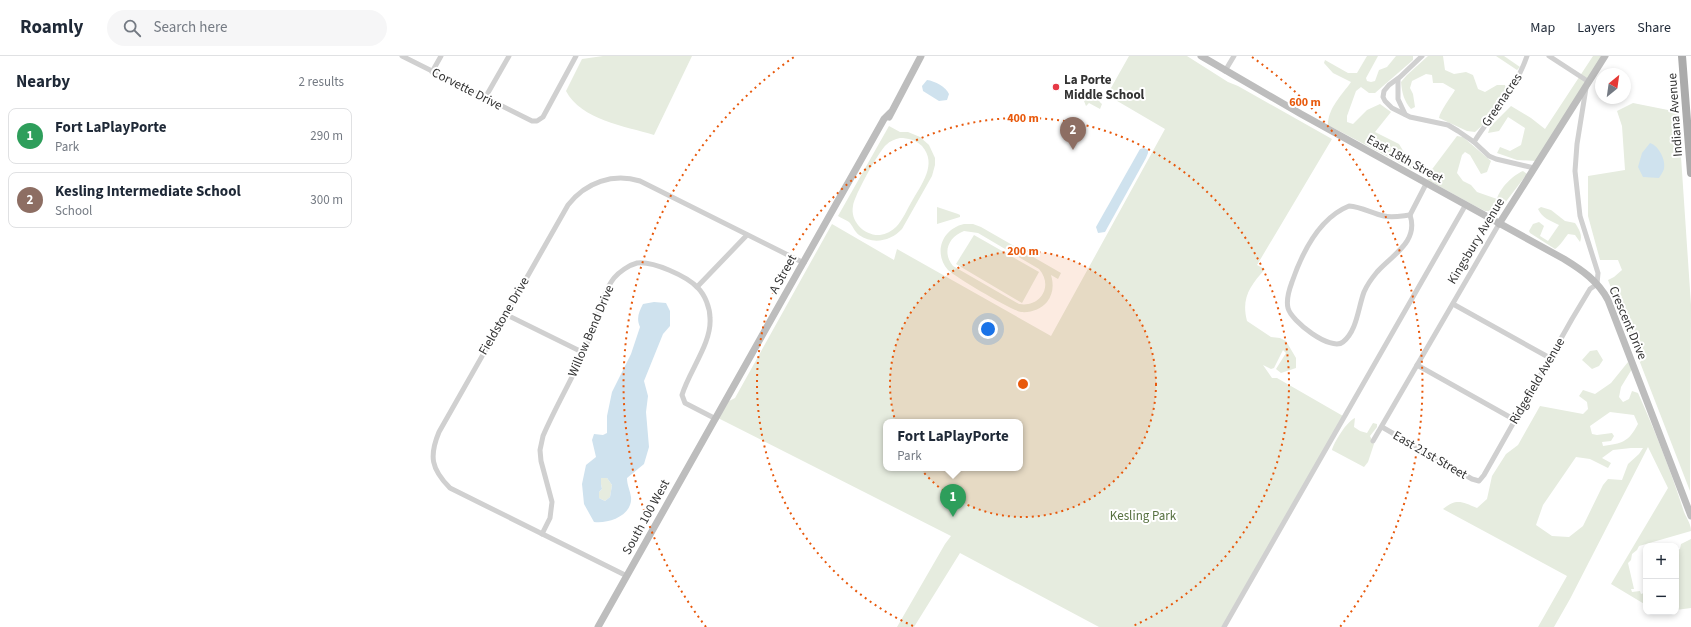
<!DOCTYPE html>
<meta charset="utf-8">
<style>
:root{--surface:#fff;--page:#f6f6f7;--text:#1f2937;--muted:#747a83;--line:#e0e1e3;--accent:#e63946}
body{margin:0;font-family:"Source Sans 3",sans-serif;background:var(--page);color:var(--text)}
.controls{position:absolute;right:12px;bottom:12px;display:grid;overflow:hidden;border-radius:8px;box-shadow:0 2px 6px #0003}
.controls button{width:36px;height:36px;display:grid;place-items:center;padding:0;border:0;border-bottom:1px solid var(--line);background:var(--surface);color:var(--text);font:20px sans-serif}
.compass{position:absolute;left:1235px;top:12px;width:36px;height:36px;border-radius:50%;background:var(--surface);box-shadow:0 2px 6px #0003;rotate:29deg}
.you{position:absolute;left:628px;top:273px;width:14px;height:14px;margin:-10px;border:3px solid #fff;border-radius:50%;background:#1a73e8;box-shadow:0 0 0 6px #1a73e833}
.badge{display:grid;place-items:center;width:26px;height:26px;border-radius:50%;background:var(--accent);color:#fff;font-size:13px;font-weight:700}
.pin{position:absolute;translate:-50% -33px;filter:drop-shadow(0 1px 2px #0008)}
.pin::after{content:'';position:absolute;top:21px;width:14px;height:12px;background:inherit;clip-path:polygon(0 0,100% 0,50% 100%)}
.popup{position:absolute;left:523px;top:363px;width:140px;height:52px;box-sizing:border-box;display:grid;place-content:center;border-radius:8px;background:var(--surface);filter:drop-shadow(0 1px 3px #0005);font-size:13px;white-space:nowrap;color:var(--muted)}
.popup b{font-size:15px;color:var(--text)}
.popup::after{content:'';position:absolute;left:50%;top:100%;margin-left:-8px;border:8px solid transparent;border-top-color:var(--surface)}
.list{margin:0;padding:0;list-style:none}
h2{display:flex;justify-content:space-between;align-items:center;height:52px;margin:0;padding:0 16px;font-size:17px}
h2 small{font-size:13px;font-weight:400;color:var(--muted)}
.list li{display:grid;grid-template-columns:26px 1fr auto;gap:12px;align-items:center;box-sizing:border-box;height:56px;margin:0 8px 8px;padding:0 8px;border:1px solid var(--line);border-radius:8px}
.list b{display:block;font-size:15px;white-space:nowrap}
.list p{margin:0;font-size:13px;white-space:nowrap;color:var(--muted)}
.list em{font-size:13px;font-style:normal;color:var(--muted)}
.icon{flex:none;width:22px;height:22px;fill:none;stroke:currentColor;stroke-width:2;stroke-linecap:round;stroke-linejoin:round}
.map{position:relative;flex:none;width:1331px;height:571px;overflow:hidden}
header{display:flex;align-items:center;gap:24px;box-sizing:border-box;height:56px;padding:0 20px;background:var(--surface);border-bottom:1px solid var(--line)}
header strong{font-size:19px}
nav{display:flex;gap:22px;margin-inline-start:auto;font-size:14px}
.search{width:280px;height:36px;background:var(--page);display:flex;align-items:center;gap:10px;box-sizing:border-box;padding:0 14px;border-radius:22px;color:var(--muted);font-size:15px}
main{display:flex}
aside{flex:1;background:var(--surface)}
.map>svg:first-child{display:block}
</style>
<header>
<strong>Roamly</strong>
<div class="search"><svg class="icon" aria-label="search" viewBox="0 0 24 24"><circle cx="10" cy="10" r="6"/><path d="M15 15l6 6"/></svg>Search here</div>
<nav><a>Map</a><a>Layers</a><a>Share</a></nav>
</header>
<main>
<aside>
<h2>Nearby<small>2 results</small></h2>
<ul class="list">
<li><span class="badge" style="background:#2e9e5b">1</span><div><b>Fort LaPlayPorte</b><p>Park</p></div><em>290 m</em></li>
<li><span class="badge" style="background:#8d6e63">2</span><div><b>Kesling Intermediate School</b><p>School</p></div><em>300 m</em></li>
</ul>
</aside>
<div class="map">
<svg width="1331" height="571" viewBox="0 0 1331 571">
<rect width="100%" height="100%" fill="#fff"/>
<g fill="#e6ecdf" fill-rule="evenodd">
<path d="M243,0H332L294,79C265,70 221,64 206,35L222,3Z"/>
<path d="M769,0H827L868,26L878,30L972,83L897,209L905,213C890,230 881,242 887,265L911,281L920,282L926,285L936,302V312L921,317L916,313L926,297L923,294L914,312L911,313L903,309L912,322H917L983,360L862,571H739L600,497L554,571H537L585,488L591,480L358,362L369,345L375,342L472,168L534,204L537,193L691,280L805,73L747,39ZM526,366H660V412H526Z"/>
<path d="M1007,0H1018L1006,22L1007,25L1011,26L1015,25L1019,14L1027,11L1036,0H1053V4L1015,37H1009L1001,31L996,35L987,60V66L993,68L1007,54L1020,48L1031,56L1015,76L1039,88L1045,98L1053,105L1055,111L1053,114L968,69C968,52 982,39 991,26L973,17L964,7L965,4L988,17H997Z"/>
<path d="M1068,0H1083L1085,14L1094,18L1106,16L1113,19L1118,33L1125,36L1137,29H1145L1146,33C1139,47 1128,66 1115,76L1107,75L1079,62C1080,55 1091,41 1095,34L1083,27H1073L1072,19L1066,18L1052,25L1050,32L1053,38L1055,51L1051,53C1044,45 1042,37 1041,26L1047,19Z"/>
<path d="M1136,0H1144L1160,11L1157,14Z"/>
<path d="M1233,0H1242L1176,105L1157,104L1137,97L1140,91L1150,95L1161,89L1165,72L1148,61L1139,75L1128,77L1130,71L1151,50L1171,62L1185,73Z"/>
<path d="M733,34C737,38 737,44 742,48L740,53L729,47L726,50L724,45V40Z"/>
<path d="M1273,47L1318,56L1331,249L1330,435L1248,224L1254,221L1262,214L1258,204H1240L1228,160V120L1265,114L1262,70L1257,55Z"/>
<path d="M529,70L540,76H548L560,81L569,89L575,102V109L572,120L542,173C531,185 513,189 499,179C494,175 493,170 489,166C486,164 481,162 478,160ZM540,82C548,82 556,84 562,90C578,108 561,129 552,145C547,153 543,164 536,171C532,175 526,178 520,179C504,180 490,165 493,150C494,140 519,95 526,89C530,85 535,83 540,82Z"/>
<path d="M1097,80L1103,81L1131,105L1127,116L1121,118L1110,99L1105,96L1102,99L1097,117L1103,125L1111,129L1117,136L1137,143C1140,132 1153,119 1163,115L1167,118L1138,156L1125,155L1117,151L1068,124L1067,121L1070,116Z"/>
<path d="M577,151L598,158L600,159V161L577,168Z"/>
<path d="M1181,151L1191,154L1205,165L1215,167C1219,173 1223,180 1220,186L1215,179L1208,178C1204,183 1200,190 1195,193L1170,177L1169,175L1173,168L1179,166L1184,170L1180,180L1188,185L1199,169C1191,165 1182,162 1178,153Z"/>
<path d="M604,168H613L621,171L701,217L698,223L691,219C694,229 693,238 687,246C681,253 671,257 661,256C651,254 597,222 588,214C573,197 582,173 604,168ZM604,175L618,177L679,213C694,230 680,252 659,248L593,210C582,197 588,181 604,175Z"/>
<path d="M614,179L679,216L662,247L596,208Z"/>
<path d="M1237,294L1243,304L1239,310L1232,313L1222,304L1230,295Z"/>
<path d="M1268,306L1272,313L1261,331L1259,341L1263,346L1269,343L1272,335L1278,337C1295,375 1310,413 1323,453C1325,461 1331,466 1331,475L1279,490L1277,494L1272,498L1271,504L1268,507L1274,533H1271L1272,536L1280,535L1281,538L1284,537L1283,530H1286V549L1251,528L1308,432L1288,391L1210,543L1194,571H1178L1207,520L1083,453C1097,442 1102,446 1117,452L1127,443L1132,420L1146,398L1158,389L1180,350L1223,358L1228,353L1227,346L1219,340L1223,334L1235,338L1251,327ZM1250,356L1274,359L1278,368C1268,387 1262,387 1243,390L1242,386L1251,385L1254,380L1252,377L1237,379L1232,378L1230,370ZM1271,392H1283L1279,398L1268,408L1262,424L1248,423L1243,429L1223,470L1209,481L1192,480L1176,469L1183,449L1216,401L1230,403L1248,412L1251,407L1242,402L1253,394Z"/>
<path d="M995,362L994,371L1000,375L1007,377L1013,367L1017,368V371L1010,380L1014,388L1008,406L1004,411L972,394C974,386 987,365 995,362Z"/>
<path d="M241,422H247L252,429L250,441L245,445L239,442V436L242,433L241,428Z"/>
<path d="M1331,483V552L1316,554V495L1320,493L1321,488Z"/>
</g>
<g fill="#cfe2ee" fill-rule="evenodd">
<path d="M567,24C575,25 586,31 589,38L587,44L579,45L563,35L562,30Z"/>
<path d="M1290,87C1299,90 1306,104 1304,113C1303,116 1300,120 1299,122L1283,121L1278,111L1282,97Z"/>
<path d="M784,92L788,94V97L786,102L745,176L738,177L736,171L780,93Z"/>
<path d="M294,246L306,247L310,255V270L303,278L284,325L288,340L286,356L289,391L284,408L267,422C267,429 270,434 271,441C273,459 249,468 234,466L224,448L222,428L226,409L236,401L232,384L234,378L243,379L247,377V360L252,336L271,298L280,271C276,262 279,256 283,248ZM241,422H247L252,429L250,441L245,445L239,442V436L242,433L241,428Z"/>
</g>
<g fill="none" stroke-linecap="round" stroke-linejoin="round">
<g stroke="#d0d0d0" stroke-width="5">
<path d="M42,0L172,65H177L183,61L216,0"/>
<path d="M1062,0L1040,21L1029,29L1024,35L1023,41L1025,45L1032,52L1050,61L1088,69L1098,75L1114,86L1129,100L1136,103L1174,112"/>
<path d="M1189,0L1229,26"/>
<path d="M865,15L874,0"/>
<path d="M72,16L81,0"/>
<path d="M1038,23V43L1045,58"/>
<path d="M125,42L149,0"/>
<path d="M1114,86C1133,56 1155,35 1167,0"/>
<path d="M989,150C1002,151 1011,157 1024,160C1032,162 1041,160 1050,159C1059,186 1032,199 1017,216C1012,222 1007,229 1004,236C998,252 997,275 983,286C971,296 931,265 928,252C926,244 929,234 932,226C942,197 959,162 989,150Z"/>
<path d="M1050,159L1066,128"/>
<path d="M337,231L387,179"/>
<path d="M1093,248L1190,302"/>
<path d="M145,258L224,297"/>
<path d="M1057,309L1155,364"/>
<path d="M1022,371L1112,423L1119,425L1124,419L1212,263L1230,233L1237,228L1238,217L1220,160L1215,115L1217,88L1226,32"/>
<path d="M1013,385L1139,168"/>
<path d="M182,478L190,462L192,446L181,405L180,394L183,380C195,352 211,325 223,298C233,277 241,238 254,222C259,216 269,209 277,207C293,205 327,220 338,232C345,239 350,252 350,262C352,287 329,315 322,339L325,347L356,363"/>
<path d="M267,520L90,432C71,413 69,400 79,376L208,149C226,126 253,117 280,125L444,207"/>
<path d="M864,571L1105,150"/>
</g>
<g stroke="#bdbdbd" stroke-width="7">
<path d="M841,0L941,58L1204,203C1222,214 1238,225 1248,244L1331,460"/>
<path d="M529,61L561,0"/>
<path d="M1139,168L1245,0"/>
<path d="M238,571L524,63L530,57"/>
</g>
<path stroke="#ababab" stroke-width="8" d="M1322,0L1331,117"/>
</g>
<circle cx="663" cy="328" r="133" fill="#e8590c" fill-opacity=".12"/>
<g fill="none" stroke="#e8590c" stroke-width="2" stroke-dasharray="2 4">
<circle cx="663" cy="328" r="133"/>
<path d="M553 570A266 266 0 1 1 773 570"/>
<path d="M346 571A399 399 0 0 1 434 1M892 1A399 399 0 0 1 980 571"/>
</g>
<circle fill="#e63946" stroke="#fff" stroke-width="1.5" cx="696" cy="31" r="4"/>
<g text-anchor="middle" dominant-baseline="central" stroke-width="4" stroke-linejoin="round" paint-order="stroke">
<g font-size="13" font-weight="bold" fill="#333" stroke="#fff" text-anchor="start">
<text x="704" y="24">La Porte<tspan x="704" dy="15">Middle School</tspan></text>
</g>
<g font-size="13" fill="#333" stroke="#fff">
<text transform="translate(107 33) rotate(27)">Corvette Drive</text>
<text transform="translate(1142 44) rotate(-56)">Greenacres</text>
<text transform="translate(1315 59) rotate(-94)">Indiana Avenue</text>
<text transform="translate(1045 103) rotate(29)">East 18th Street</text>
<text transform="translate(1116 185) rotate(-59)">Kingsbury Avenue</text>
<text transform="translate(423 218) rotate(-61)">A Street</text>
<text transform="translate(144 260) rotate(-60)">Fieldstone Drive</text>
<text transform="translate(1268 267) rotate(67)">Crescent Drive</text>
<text transform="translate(231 275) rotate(-67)">Willow Bend Drive</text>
<text transform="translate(1177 325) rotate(-60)">Ridgefield Avenue</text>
<text transform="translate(1070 399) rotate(30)">East 21st Street</text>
<text transform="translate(286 461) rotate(-61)">South 100 West</text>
</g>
<g font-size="13" fill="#56703f" stroke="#fff">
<text x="783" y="460">Kesling Park</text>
</g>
</g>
<circle cx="663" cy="328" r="6" fill="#e8590c" stroke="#fff" stroke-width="2"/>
<g font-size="12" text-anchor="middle" font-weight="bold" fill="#e8590c" stroke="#fff" stroke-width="4" stroke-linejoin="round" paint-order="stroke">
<text x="945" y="50">600 m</text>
<text x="663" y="66">400 m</text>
<text x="663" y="199">200 m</text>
</g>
</svg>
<div class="controls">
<button>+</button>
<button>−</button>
</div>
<svg class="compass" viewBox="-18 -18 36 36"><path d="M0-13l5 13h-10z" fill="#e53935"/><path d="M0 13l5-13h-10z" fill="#747a83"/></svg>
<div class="you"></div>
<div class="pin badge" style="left:593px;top:461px;background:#2e9e5b">1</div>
<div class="popup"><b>Fort LaPlayPorte</b>Park</div>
<div class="pin badge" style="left:713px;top:94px;background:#8d6e63">2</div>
</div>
</main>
